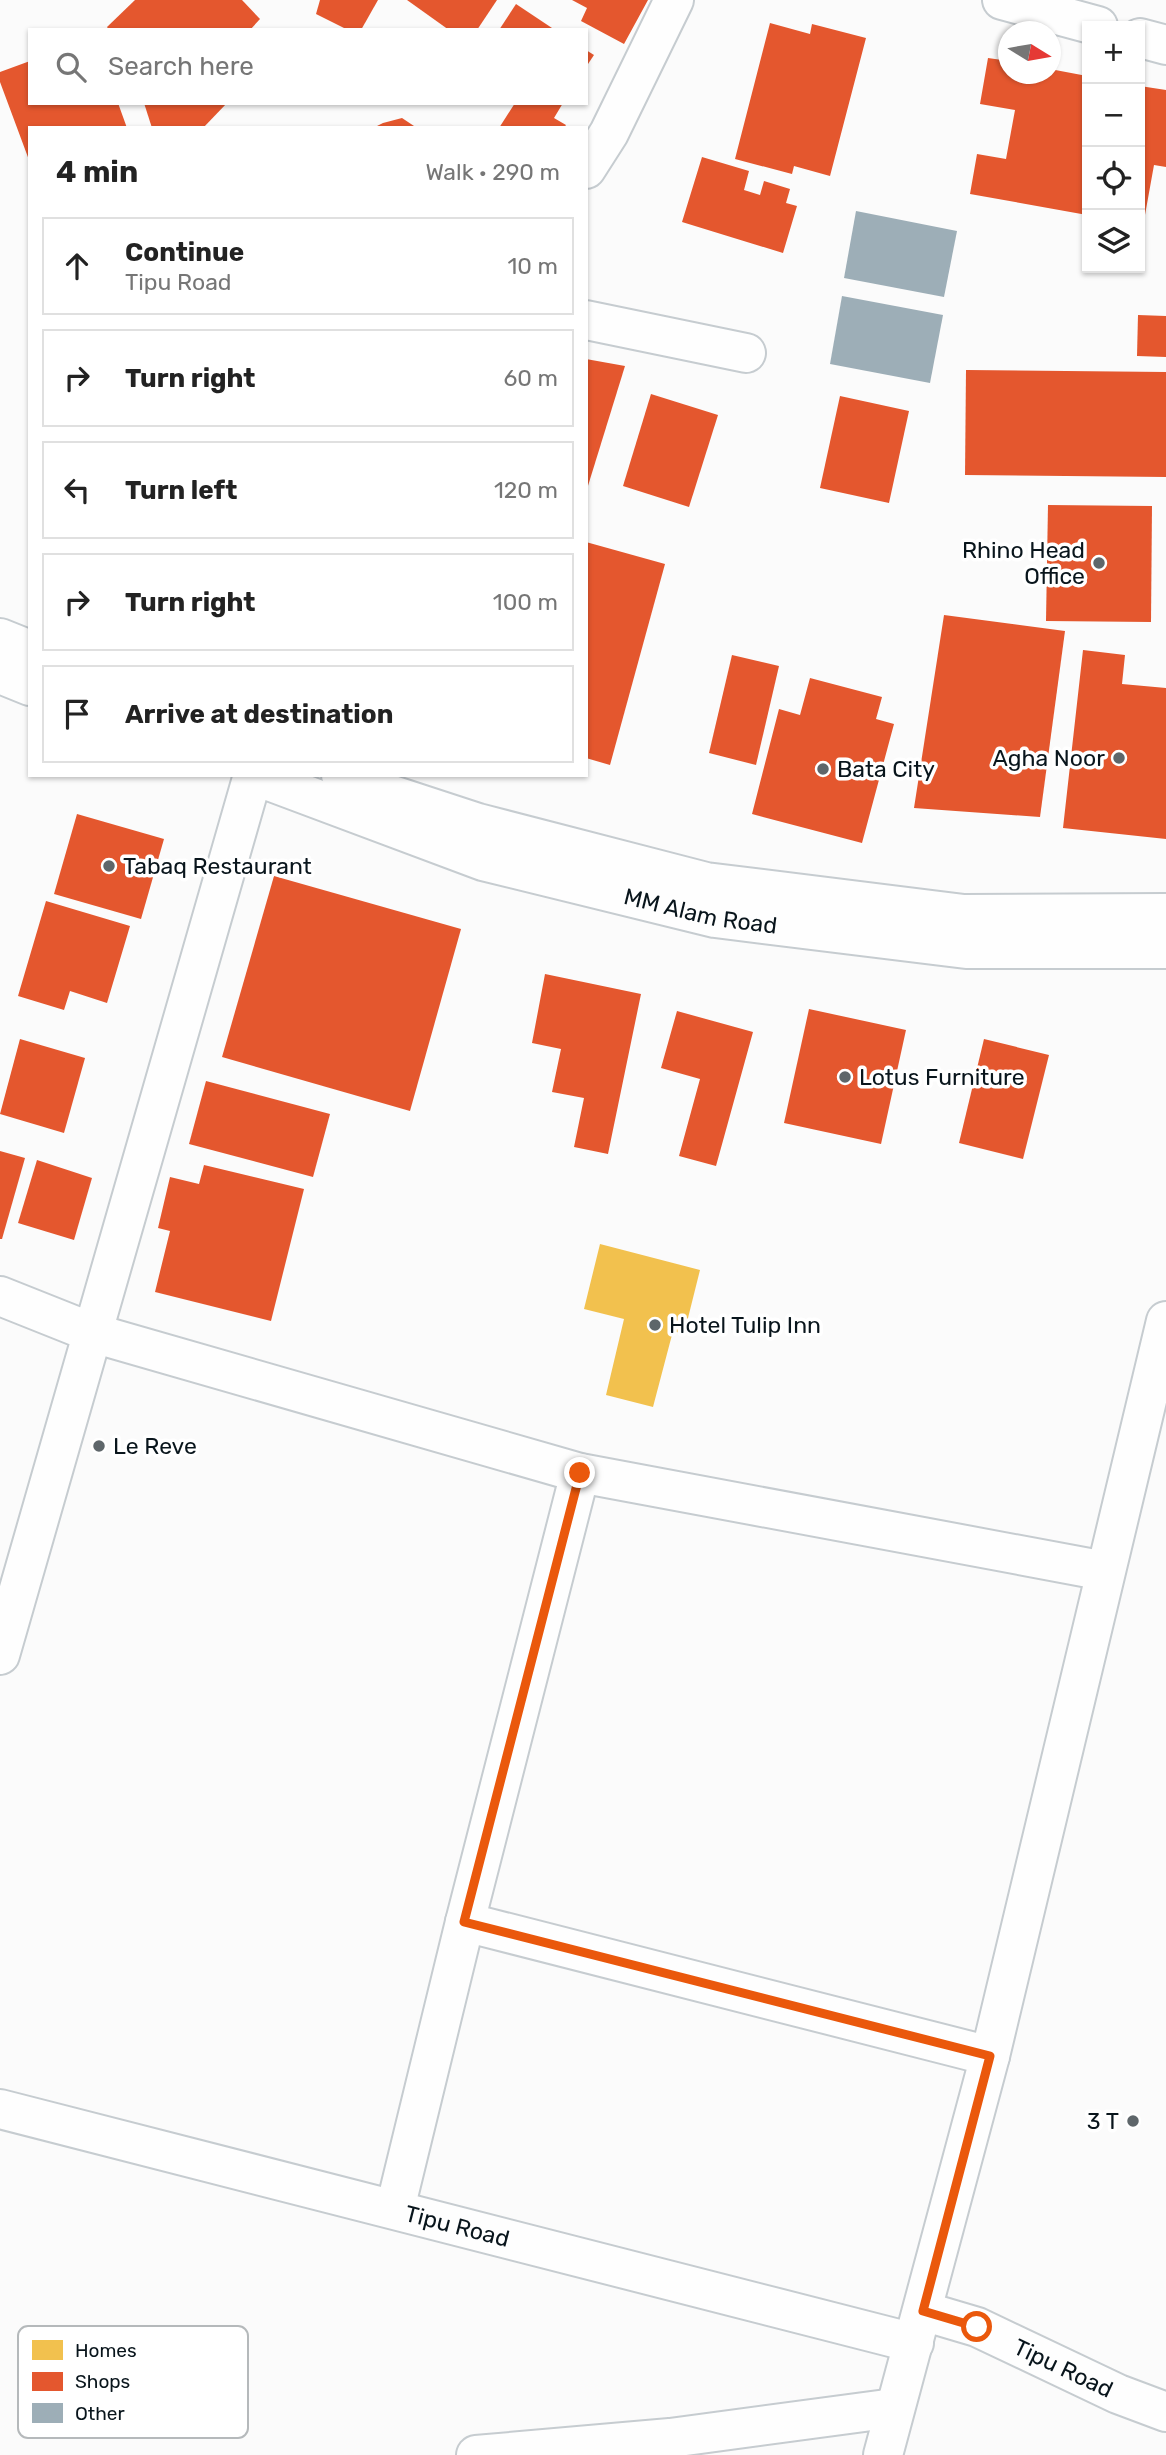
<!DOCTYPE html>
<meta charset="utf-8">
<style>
:root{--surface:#fff;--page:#f2f2f2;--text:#222;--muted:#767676;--line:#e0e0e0}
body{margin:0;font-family:Rubik,sans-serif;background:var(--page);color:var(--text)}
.controls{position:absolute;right:21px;top:21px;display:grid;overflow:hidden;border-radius:0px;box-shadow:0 2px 5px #0004}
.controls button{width:63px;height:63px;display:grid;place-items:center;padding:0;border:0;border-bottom:2px solid var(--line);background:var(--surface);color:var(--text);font:35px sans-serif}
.compass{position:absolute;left:998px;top:21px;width:63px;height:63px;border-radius:50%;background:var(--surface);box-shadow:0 2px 5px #0004;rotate:101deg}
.stop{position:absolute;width:21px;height:21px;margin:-16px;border:5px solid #ea580c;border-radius:50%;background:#fff}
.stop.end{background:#ea580c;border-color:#fff;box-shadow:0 2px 7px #0008}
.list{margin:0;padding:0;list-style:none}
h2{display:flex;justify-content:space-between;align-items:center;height:91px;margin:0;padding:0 28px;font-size:30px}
h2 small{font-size:23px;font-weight:400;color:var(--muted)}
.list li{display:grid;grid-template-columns:46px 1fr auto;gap:21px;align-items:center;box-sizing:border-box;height:98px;margin:0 14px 14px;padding:0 14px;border:2px solid var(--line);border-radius:0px}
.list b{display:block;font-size:26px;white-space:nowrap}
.list p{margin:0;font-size:23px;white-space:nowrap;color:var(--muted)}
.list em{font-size:23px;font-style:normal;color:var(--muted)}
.icon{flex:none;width:38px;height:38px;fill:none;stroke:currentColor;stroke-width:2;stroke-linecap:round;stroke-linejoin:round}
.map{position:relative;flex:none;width:1166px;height:2455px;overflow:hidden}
.search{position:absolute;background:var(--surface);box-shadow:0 2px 5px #0004;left:28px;top:28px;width:560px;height:77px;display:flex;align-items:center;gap:18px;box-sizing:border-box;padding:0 24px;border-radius:0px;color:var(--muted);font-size:26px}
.panel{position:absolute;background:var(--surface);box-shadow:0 2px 5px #0004;left:28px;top:126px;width:560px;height:651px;border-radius:0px}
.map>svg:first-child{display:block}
</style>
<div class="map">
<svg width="1166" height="2455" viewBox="0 0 1166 2455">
<rect width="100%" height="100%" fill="#fbfbfb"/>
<path fill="#f2c14e" d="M600,1244L700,1270L684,1334L673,1331L653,1407L606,1395L624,1319L584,1309Z"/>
<g fill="#e4572e">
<path d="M135,0H242L260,19L250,30H109L107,27Z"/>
<path d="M320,0H378L361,30H348L316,14Z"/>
<path d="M407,0H497L477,30H449Z"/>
<path d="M572,0H648L624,44L581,21L587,8Z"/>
<path d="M516,4L555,30H499Z"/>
<path d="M770,23L810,34L812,24L866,38L830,176L794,166L792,174L735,159Z"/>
<path d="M586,50L594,55L586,67Z"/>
<path d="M988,58L1009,61V74H1050V69L1087,76V215L970,194L977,154L1006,159L1015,110L980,104Z"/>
<path d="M30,61V103H118L127,128H30L29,160L0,82V72Z"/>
<path d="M1140,86L1166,90V167L1154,165L1143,226L1140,225Z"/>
<path d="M144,103H227L203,128H152Z"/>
<path d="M515,103H563L554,118L566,125L564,128H499Z"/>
<path d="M402,118L417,128H373L383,123Z"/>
<path d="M702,157L749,171L744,190L760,195L764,181L790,189L786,203L797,206L783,253L682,222Z"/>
<path d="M1138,315L1166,316V357L1137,356Z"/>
<path d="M586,359L625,366L587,489H586Z"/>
<path d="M966,370L1166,372V477L965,475Z"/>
<path d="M651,394L718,415L689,507L623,486Z"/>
<path d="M840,396L909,411L889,503L820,488Z"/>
<path d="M1048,505L1152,506L1151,622L1046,621Z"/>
<path d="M586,542L665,564L610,765L586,758Z"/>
<path d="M944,615L1065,631L1040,817L914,808Z"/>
<path d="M1083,650L1125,655L1122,684L1166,688V839L1063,828Z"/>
<path d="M732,655L779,666L756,765L709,753Z"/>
<path d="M810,678L882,697L876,719L894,724L862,843L752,814L779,709L800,715Z"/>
<path d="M77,814L164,839L141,919L54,894Z"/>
<path d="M274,876L461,929L410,1111L222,1057Z"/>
<path d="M46,901L130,926L107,1003L70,991L64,1010L18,996Z"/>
<path d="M545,974L641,994L608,1154L574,1147L584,1098L552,1092L561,1049L532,1043Z"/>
<path d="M809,1009L906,1030L881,1144L784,1123Z"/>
<path d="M677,1011L753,1032L716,1166L679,1156L700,1079L661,1068Z"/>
<path d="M20,1039L85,1058L64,1133L0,1114Z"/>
<path d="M984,1039L1049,1055L1023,1159L959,1143Z"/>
<path d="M206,1081L330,1114L313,1177L189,1144Z"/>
<path d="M0,1151L25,1158L2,1239H0Z"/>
<path d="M37,1160L92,1178L74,1240L18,1223Z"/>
<path d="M204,1165L304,1189L271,1321L155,1292L170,1231L158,1228L170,1177L199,1184Z"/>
</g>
<g fill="#9daeb7">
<path d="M856,211L957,231L944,297L844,278Z"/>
<path d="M842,296L943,315L930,383L830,364Z"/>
</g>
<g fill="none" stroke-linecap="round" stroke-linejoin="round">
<g stroke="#c6ccd0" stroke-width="42">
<g id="minor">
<path d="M1002,0L1098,26"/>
<path d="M1140,38L1166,45"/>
<path d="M586,169L609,133L674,0"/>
<path d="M586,320L746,353"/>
<path d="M0,638L30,650"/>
<path d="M0,674L30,686"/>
<path id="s1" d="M253,775L483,861L715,918L966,949H1166"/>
<path d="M341,775L374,789L478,823L706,882L964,914L1166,913"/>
<path d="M0,1296L93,1333L580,1473L1105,1571"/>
<path d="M0,1655L253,775"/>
<path d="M465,1922L990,2056"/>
<path id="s2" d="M0,2109L914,2343"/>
<path d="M395,2209L465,1922L580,1473"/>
<path id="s3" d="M923,2311L977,2327L1118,2394L1166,2412"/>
<path d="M476,2455L670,2438L894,2408"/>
<path d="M883,2455L990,2056L1166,1321"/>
</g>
</g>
<use href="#minor" stroke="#fefefe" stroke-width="38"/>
</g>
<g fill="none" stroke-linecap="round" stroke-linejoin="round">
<path stroke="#ea580c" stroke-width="9" d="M580,1473L464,1922L990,2056L923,2311L977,2327"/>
</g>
<g fill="#5e666a" stroke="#fff" stroke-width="2.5">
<circle cx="1099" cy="563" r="7"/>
<circle cx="1119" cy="758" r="7"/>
<circle cx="823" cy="769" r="7"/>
<circle cx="109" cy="866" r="7"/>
<circle cx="845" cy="1077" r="7"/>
<circle cx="655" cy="1325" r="7"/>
<circle cx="99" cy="1446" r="7"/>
<circle cx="1133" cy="2121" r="7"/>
</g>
<g text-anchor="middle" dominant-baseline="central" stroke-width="7" stroke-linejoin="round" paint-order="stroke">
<g font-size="23" fill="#09151c" stroke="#fff" text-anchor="start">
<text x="1085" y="550" text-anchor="end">Rhino Head<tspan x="1085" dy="26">Office</tspan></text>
<text x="1105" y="758" text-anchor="end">Agha Noor</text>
<text x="837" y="769">Bata City</text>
<text x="123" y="866">Tabaq Restaurant</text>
<text x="859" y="1077">Lotus Furniture</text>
<text x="669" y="1325">Hotel Tulip Inn</text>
<text x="113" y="1446">Le Reve</text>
<text x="1119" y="2121" text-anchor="end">3 T</text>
</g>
<g font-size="23" fill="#09151c" stroke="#fff">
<text stroke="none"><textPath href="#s1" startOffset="469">MM Alam Road</textPath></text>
<text stroke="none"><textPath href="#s2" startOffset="472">Tipu Road</textPath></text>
<text stroke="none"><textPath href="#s3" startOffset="152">Tipu Road</textPath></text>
</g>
</g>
<rect x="18" y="2326" width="230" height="112" rx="10" fill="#fff" stroke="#b5b9bb" stroke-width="2"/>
<rect x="32" y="2340" width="31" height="20" fill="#f2c14e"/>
<rect x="32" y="2372" width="31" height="19" fill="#e4572e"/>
<rect x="32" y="2403" width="31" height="20" fill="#9daeb7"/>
<g font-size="19" fill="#09151c">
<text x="75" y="2357">Homes</text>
<text x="75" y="2388">Shops</text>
<text x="75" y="2420">Other</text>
</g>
</svg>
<div class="controls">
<button>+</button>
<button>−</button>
<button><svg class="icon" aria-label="locate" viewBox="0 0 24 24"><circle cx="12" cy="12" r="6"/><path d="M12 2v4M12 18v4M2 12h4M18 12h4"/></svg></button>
<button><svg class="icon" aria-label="layers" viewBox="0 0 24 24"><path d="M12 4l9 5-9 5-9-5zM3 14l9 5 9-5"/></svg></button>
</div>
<svg class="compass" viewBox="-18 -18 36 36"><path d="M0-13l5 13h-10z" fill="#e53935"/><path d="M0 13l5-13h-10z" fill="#767676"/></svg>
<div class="stop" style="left:977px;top:2327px"></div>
<div class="stop end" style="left:580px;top:1473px"></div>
<div class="search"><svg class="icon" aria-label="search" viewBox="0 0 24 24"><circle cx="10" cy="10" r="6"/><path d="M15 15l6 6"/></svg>Search here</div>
<section class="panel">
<h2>4 min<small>Walk · 290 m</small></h2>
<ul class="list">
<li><svg class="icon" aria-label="ahead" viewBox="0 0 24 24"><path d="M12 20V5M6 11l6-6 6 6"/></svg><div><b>Continue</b><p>Tipu Road</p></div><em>10 m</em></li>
<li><svg class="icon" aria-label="right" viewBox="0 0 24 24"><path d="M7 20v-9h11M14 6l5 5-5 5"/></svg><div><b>Turn right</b></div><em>60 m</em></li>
<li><svg class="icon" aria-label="left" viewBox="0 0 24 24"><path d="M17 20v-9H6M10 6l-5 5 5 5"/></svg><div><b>Turn left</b></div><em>120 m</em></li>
<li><svg class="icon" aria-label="right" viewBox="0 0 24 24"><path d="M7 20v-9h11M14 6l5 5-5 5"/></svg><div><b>Turn right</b></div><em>100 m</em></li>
<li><svg class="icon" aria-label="arrive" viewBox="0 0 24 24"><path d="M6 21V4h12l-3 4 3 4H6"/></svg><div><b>Arrive at destination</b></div></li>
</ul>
</section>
</div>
